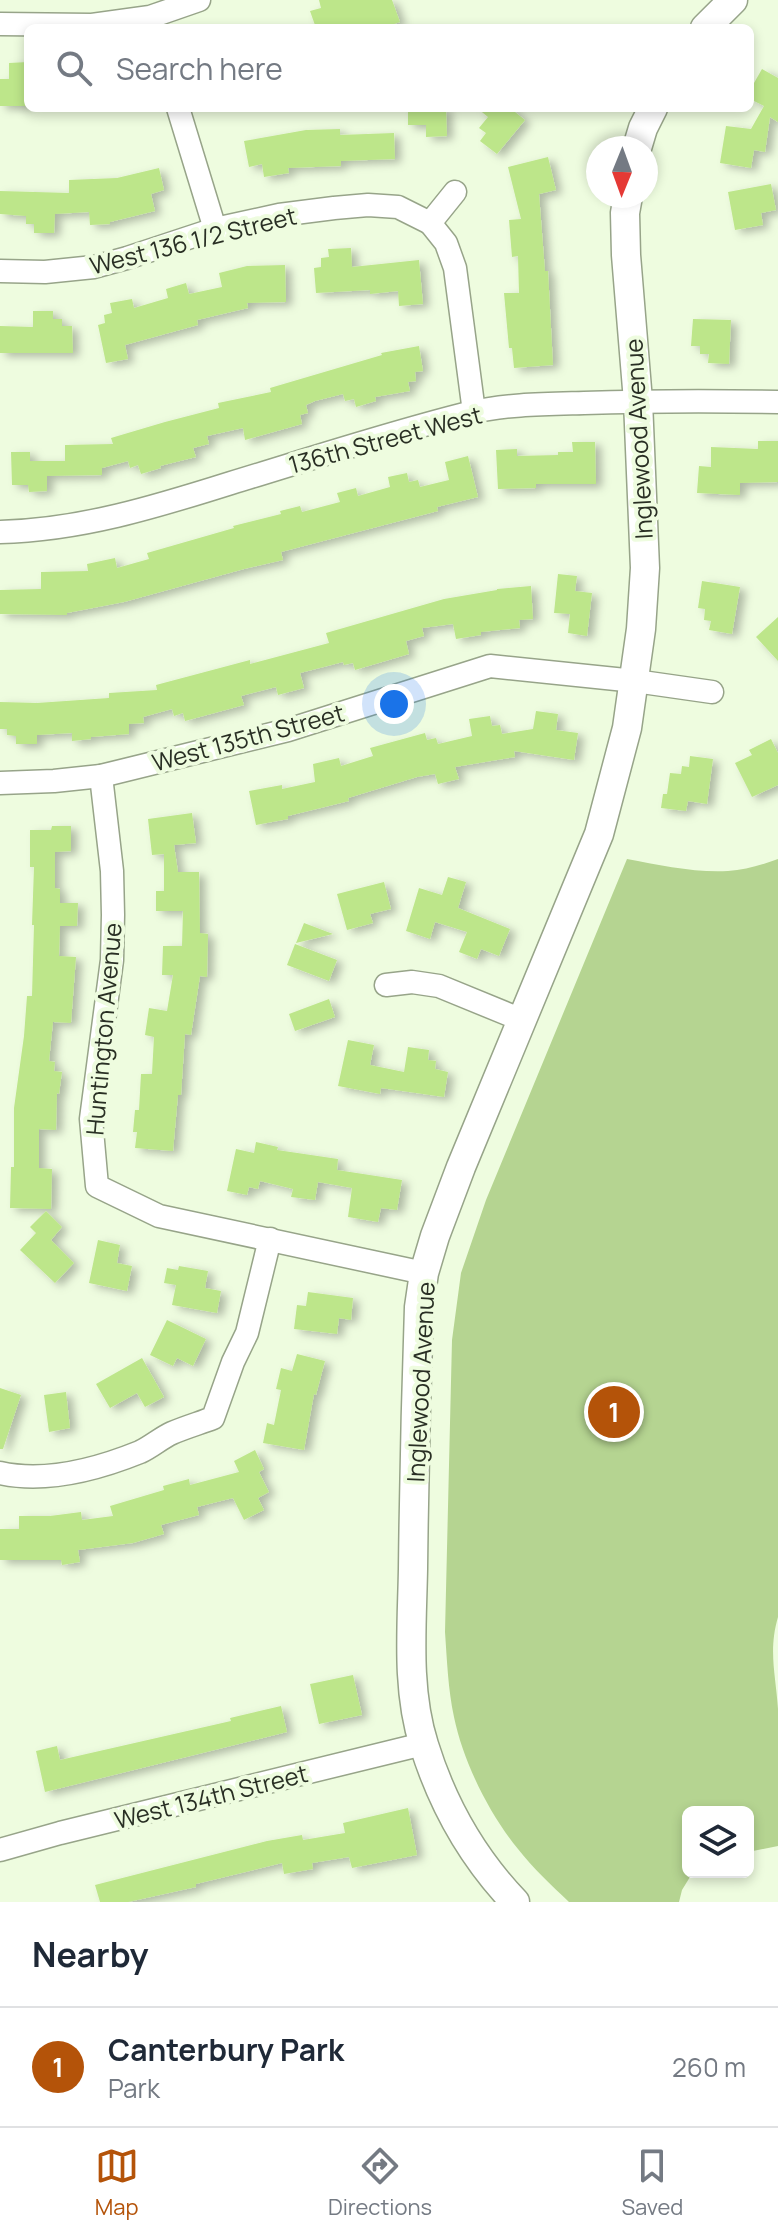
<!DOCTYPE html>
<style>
:root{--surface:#fff;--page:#f6f6f7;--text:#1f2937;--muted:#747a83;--line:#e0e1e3;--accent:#b45309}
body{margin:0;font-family:Manrope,sans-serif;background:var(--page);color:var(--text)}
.controls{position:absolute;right:24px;bottom:24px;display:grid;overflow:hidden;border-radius:12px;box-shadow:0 4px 12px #0003}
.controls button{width:72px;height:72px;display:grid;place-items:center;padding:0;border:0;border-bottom:2px solid var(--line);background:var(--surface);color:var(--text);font:40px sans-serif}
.compass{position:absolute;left:586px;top:136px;width:72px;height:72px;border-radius:50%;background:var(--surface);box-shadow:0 4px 12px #0003;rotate:181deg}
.you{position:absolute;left:394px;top:704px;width:28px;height:28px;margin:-20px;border:6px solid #fff;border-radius:50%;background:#1a73e8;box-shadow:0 0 0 12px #1a73e833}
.badge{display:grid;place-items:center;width:52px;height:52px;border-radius:50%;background:var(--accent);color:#fff;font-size:26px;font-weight:700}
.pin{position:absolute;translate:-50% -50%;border:4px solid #fff;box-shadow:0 2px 8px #0006}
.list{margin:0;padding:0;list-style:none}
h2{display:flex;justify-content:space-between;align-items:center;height:104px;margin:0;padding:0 32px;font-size:34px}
h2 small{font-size:26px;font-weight:400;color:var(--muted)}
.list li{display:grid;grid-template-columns:52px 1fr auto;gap:24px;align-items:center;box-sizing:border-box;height:120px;padding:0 32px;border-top:2px solid var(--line)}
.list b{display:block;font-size:30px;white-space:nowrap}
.list p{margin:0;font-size:26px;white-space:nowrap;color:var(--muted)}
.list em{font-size:26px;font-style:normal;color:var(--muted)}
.icon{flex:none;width:44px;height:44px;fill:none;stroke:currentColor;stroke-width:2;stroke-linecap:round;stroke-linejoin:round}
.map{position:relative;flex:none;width:778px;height:1902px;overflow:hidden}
.search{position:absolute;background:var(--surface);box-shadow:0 4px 12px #0003;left:24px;right:24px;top:24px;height:88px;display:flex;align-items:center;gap:20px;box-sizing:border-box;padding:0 28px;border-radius:12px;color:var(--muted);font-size:30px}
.sheet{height:224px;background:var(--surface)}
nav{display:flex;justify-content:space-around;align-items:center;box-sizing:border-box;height:112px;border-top:2px solid var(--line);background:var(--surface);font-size:22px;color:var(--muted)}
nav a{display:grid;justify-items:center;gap:4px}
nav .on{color:var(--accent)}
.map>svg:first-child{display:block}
</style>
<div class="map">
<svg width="778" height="1902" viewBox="0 0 778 1902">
<defs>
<filter id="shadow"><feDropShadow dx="6" dy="3.5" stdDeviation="4" flood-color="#0004"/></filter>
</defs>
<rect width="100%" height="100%" fill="#eefcdf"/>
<path fill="#b5d491" d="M627,859C659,865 696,873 728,871C745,870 762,865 778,859V1617C768,1651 776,1676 778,1709C778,1755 778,1801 778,1846L748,1852V1812H688V1872H693L682,1890L679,1902H569C551,1885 533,1868 518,1849C489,1814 463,1761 454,1717C448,1689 447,1660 445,1632L452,1340L461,1273L486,1200Z"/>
<g fill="#bde68a" filter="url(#shadow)">
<path d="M319,0H392L400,22L382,28H316L310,11L321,8Z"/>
<path d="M28,62L26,106H0V79H9V63Z"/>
<path d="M762,69L778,78V122L770,117L765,152L754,150L751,168L720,163L726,126L751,129L764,106L750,99V90Z"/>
<path d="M408,108H446L447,136L426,137V125H408Z"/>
<path d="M477,108H510L525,120L497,154L480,141L486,133L479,128L488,117Z"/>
<path d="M340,129V135L394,133L395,159L341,161V166L288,168L289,173L264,177L262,164L249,167L244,141L306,130Z"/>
<path d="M548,157L556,190L539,194L545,271H548L553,365L514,368L512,348H509L504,293H519L518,256L512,257L509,220L521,219L508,167Z"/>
<path d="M159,168L164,190L151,194L155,211L110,222V224L90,225L89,212L55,214L54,233H34V224H26V216L0,214V191L69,193V180L117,178Z"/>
<path d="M771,184L776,210L761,213L763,225L735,230L728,192Z"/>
<path d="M351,248L352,267L419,260L423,304L399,306L398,291L370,294V290L316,293L314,268L321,267V258L329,257L328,249Z"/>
<path d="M285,265L286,302L247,303L248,308L197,320L198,325L125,345L128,359L106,363L98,325L105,323L104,315L112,313L110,303L132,299L134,308L168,298L166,289L186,283L189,294L222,287L219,273L247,266Z"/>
<path d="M33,311H53V319H62V326H72L73,353H0V326L33,327Z"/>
<path d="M693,319L731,320L729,364L708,363L709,354H700V346H691Z"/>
<path d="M419,346L423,371L415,372L416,381L408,382L410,391L375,397L376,401L356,407L354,399L345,401L343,394L315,401L306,405L308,413L300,415L302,424L245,440L243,428L207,436L209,444L193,448L196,457L160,466L161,468L141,474L138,465L130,468L128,461L102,468V475L47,476V491L29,492L28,485H12L11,452H30V461H65V445L113,444L111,438L165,422L219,408L218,403L271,392L270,388L382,355L381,353Z"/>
<path d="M758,441H778V482L740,483V495L697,493L699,466L711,467V447L758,449Z"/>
<path d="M572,442H595L596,484H536V488L498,489L496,450L517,449V456L558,455V452H573Z"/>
<path d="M468,456L478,497L437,507L438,511L281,552L283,560L244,569L124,602L67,613V615L0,614V590L41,589V572L88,571L87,564L115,558L117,568L149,559L147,553L234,528L233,526L281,514L280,511L300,506L302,512L340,502L337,493L356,488L358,496L390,487L388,477L407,473L409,482L418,480L420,487L449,480L445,462Z"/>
<path d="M558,574L577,576L575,591L592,593L587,636L568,633L570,614L554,613Z"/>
<path d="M702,581L740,587L732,634L709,630L711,621L704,620L705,609L698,608Z"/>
<path d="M531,586L533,619L519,620L520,628L481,632V635L456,639L453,624L422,628L424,636L406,641L409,654L355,670L353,663L344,665L343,662L300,673L304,688L278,695L276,687L241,696L244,705L185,721L183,713L174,716L172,709L143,717L144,723L129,724V734L91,737V739L72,741V733L37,735V744H16V736L7,735V729H0V702L37,703L109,698V693L157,690L156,685L250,660V664L329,643L326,633L444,599L497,590V589Z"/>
<path d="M778,617V661L756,637Z"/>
<path d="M536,711L558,714L556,730L578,733L574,760L514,751L515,757L455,767L459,779L438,784L435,774L417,777L348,798L349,801L288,816V819L256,825L249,791L282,785V789L315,782L313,764L339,758L341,766L373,756L370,748L425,733L427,740L436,738L438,744L472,736L469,719L490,716L492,726L500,725L502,734L533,729Z"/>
<path d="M771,739L778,753V785L752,797L735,763L752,755L749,750Z"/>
<path d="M690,756L713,759L707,804L688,801L686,811L661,808L663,794H667L670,773L681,774L682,766L689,767Z"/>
<path d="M192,813L196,843L174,845L178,872H199L200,933L208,934L207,977L200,976L191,1035L185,1034L181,1095H178L173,1151L135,1148L137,1132H133L135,1110H139L141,1074H152L154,1037L145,1035L149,1008L167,1011L173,975H162L163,946H182L183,911H156V891H164V854L152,855L148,819Z"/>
<path d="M52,826H71V851L55,852V888L60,889V903H78L77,926H60L59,956L76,957L71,1023L53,1022L49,1061L55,1062L54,1071L62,1072L59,1094L57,1093L56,1130L39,1129V1168L52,1169L51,1209L10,1208L11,1167H14V1108L24,1036L27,996H32L34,925H32L34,867H30V830H51Z"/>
<path d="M448,877L466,882L458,908L510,929L499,956L481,949L477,959L459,952L467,932L435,922L430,939L406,931L419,888L442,895Z"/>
<path d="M384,882L391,909L370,914L373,923L347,930L337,894Z"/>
<path d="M304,923L333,934L296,943Z"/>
<path d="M295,944L337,960L329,981L287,965Z"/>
<path d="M329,999L335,1017L295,1031L289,1014Z"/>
<path d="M348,1040L374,1045L370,1065L404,1072L408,1047L429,1050L428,1060L436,1061L435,1069L448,1072L444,1097L381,1088L380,1094L338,1086Z"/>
<path d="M256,1142L278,1147L277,1150L338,1159L337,1170L402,1180L397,1210L381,1208L378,1222L348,1217L352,1188L318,1182L315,1200L291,1197L293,1189L260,1181L258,1189L249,1187L247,1195L227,1191L236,1149L254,1153Z"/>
<path d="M46,1211L62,1227L51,1240L74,1263L55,1283L20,1250L36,1233L30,1227Z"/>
<path d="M98,1240L120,1245L117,1263L132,1266L127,1291L89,1283Z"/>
<path d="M179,1266L208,1271L205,1288L221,1291L217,1313L172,1305L176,1285L164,1283L167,1268L178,1270Z"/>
<path d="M308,1292L353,1298L351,1320L339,1318L337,1334L294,1329L297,1305L306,1306Z"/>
<path d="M167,1320L206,1339L193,1366L177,1358L173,1366L150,1355Z"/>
<path d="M297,1354L325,1361L316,1395L314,1394L304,1450L263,1443L267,1423L274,1425L281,1390L276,1389L281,1368L292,1371Z"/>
<path d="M142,1358L164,1397L145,1407L137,1393L110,1408L96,1384Z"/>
<path d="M0,1388L21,1395L3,1449H0Z"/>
<path d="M66,1392L70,1428L49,1432L44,1395Z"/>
<path d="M255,1450L264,1469L259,1472L269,1492L258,1498L264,1510L244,1520L233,1498L197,1507L199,1515L161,1525L164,1534L133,1543L78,1550L80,1562L62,1565L61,1560H0V1529H19V1516H50L81,1512L82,1520L113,1516L110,1506L164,1490L163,1486L189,1479L190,1485L239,1472L234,1461Z"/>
<path d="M353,1675L362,1715L319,1724L310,1684Z"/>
<path d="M281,1706L287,1732L45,1792L36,1751L57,1746L60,1760L231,1721L230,1718Z"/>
<path d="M408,1808L417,1855L352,1868L349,1857L312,1863L313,1869L284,1874L282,1863L196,1884V1887L128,1902H100L95,1885L267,1841L302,1835L303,1840L345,1833L343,1823Z"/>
</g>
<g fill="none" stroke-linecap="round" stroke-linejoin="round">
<g stroke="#97a489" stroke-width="25">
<g id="minor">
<path d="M0,24L92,25L150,17L199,0"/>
<path d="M178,108L215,229"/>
<path d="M455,192L430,223L446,243L455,268L474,412"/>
<path d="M0,271L45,272L94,267L127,258L215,229L279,215L334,208L368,205L398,207L430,223"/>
<path d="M0,532C80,530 155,507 231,483C310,459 389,433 469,413C506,404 546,404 584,403C649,401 713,401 778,402"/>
<path d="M101,776L112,871L113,915L112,960L91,1119L97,1186L159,1216L424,1273"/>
<path d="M0,783L54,781L101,776L288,730L490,666L635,681L712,692"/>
<path d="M386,985L412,982L439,986L522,1020"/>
<path d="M0,1473C45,1483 98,1469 140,1452C151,1447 161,1438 172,1433C186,1427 200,1423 213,1418L233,1362L247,1333L270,1239"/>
<path d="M0,1850L60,1833L423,1744"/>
</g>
</g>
<g stroke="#97a489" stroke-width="31">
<g id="tertiary">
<path d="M705,28L733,0"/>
<path d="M637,148L643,128L653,108"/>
<path d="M515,1902C473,1858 442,1803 424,1745C406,1689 412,1627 413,1569C414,1482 416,1394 419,1307L424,1273L435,1236L461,1167L599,834L627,728L641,629L645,568L638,401L626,255L625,213L628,196"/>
</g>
</g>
<use href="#minor" stroke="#fff" stroke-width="22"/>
<use href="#tertiary" stroke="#fff" stroke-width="28"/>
</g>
<g text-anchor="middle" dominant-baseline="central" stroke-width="8" stroke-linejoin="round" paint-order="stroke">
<g font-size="24" fill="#292f24" stroke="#eefcdf">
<text transform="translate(193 240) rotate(-14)">West 136 1/2 Street</text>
<text transform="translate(385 439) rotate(-15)">136th Street West</text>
<text transform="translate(638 439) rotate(-93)">Inglewood Avenue</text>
<text transform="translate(248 737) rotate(-15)">West 135th Street</text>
<text transform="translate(103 1029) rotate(-85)">Huntington Avenue</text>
<text transform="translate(420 1382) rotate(-87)">Inglewood Avenue</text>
<text transform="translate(211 1796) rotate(-14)">West 134th Street</text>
</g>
</g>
</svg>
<div class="controls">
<button><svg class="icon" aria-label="layers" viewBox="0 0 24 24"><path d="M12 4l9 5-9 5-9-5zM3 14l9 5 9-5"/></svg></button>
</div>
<svg class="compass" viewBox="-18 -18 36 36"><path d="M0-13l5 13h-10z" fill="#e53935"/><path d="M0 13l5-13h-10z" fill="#747a83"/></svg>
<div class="you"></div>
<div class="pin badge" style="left:614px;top:1412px">1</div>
<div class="search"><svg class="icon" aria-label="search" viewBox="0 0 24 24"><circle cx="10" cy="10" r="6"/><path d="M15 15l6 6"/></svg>Search here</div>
</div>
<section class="sheet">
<h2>Nearby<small></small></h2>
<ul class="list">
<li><span class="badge">1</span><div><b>Canterbury Park</b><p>Park</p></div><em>260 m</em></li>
</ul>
</section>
<nav>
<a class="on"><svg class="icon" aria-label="map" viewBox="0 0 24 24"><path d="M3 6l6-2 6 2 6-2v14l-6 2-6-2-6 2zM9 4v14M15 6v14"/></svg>Map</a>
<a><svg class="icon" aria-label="directions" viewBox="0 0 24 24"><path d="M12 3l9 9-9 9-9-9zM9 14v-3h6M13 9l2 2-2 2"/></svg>Directions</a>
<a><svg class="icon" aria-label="saved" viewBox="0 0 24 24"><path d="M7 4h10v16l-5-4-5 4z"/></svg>Saved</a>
</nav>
